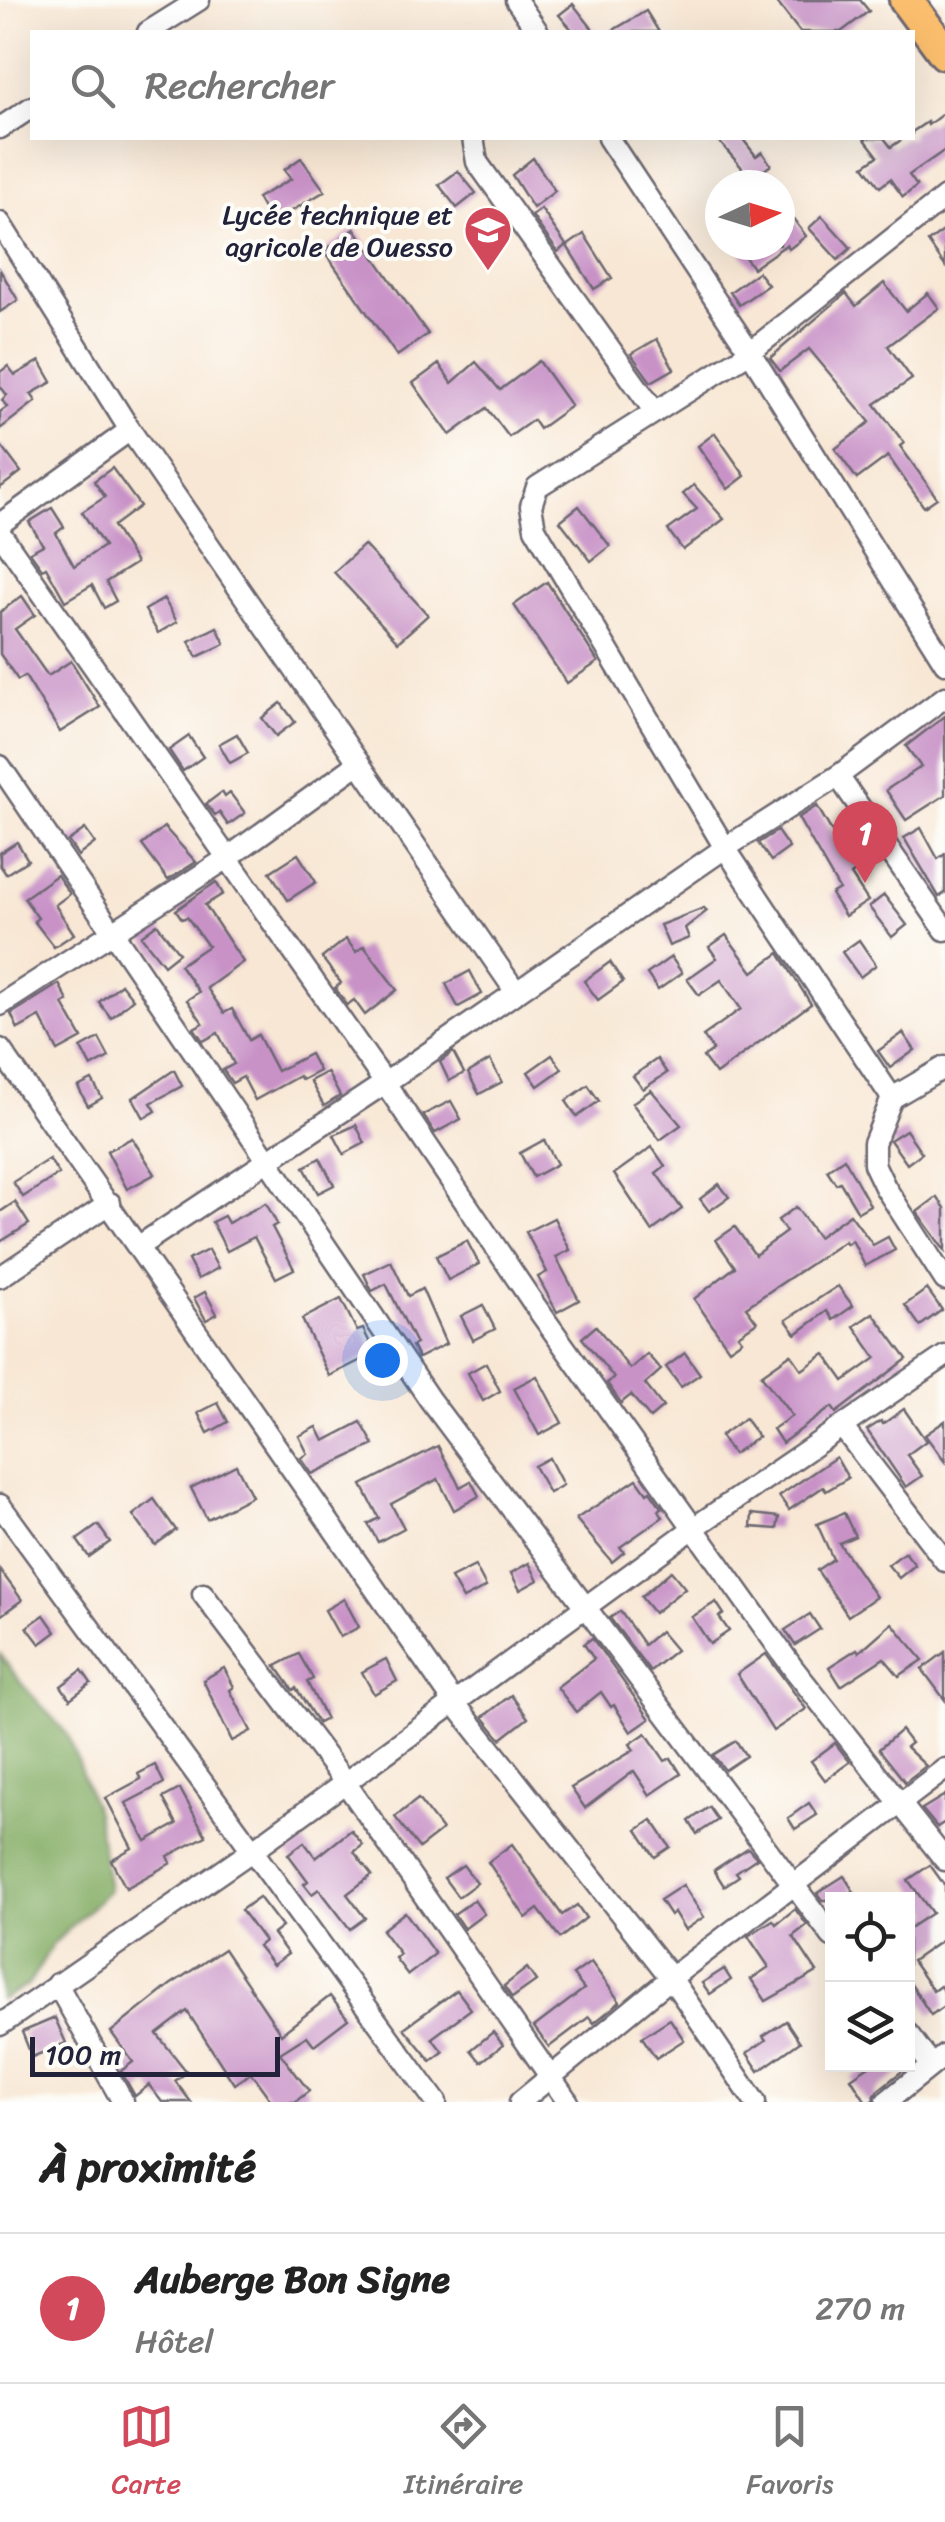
<!DOCTYPE html>
<html lang="fr">
<meta charset="utf-8">
<style>
:root{--surface:#fff;--page:#f2f2f2;--text:#222;--muted:#767676;--line:#e0e0e0;--accent:#d1495b}
body{margin:0;font-family:Sriracha,sans-serif;background:var(--page);color:var(--text)}
.controls{position:absolute;right:30px;bottom:30px;display:grid;overflow:hidden;border-radius:0px;box-shadow:0 10px 40px #0002}
.controls button{width:90px;height:90px;display:grid;place-items:center;padding:0;border:0;border-bottom:2px solid var(--line);background:var(--surface);color:var(--text);font:50px sans-serif}
.compass{position:absolute;left:705px;top:170px;width:90px;height:90px;border-radius:50%;background:var(--surface);box-shadow:0 10px 40px #0002;rotate:86deg}
.scale{position:absolute;left:30px;bottom:25px;width:250px;box-sizing:border-box;padding-left:10px;border:5px solid #22223b;border-top:0;font-size:28px;line-height:35px;white-space:nowrap;color:#22223b;-webkit-text-stroke:8px #fdfcf7;paint-order:stroke}
.you{position:absolute;left:382px;top:1360px;width:35px;height:35px;margin:-25px;border:8px solid #fff;border-radius:50%;background:#1a73e8;box-shadow:0 0 0 15px #1a73e833}
.badge{display:grid;place-items:center;width:65px;height:65px;border-radius:50%;background:var(--accent);color:#fff;font-size:32px;font-weight:700}
.pin{position:absolute;translate:-50% -82px;filter:drop-shadow(0 2px 5px #0008)}
.pin::after{content:'';position:absolute;top:52px;width:35px;height:30px;background:inherit;clip-path:polygon(0 0,100% 0,50% 100%)}
.list{margin:0;padding:0;list-style:none}
h2{display:flex;justify-content:space-between;align-items:center;height:130px;margin:0;padding:0 40px;font-size:42px}
h2 small{font-size:32px;font-weight:400;color:var(--muted)}
.list li{display:grid;grid-template-columns:65px 1fr auto;gap:30px;align-items:center;box-sizing:border-box;height:150px;padding:0 40px;border-top:2px solid var(--line)}
.list b{display:block;font-size:38px;white-space:nowrap}
.list p{margin:0;font-size:32px;white-space:nowrap;color:var(--muted)}
.list em{font-size:32px;font-style:normal;color:var(--muted)}
.icon{flex:none;width:55px;height:55px;fill:none;stroke:currentColor;stroke-width:2;stroke-linecap:round;stroke-linejoin:round}
.map{position:relative;flex:none;width:945px;height:2102px;overflow:hidden}
.search{position:absolute;background:var(--surface);box-shadow:0 10px 40px #0002;left:30px;right:30px;top:30px;height:110px;display:flex;align-items:center;gap:25px;box-sizing:border-box;padding:0 35px;border-radius:0px;color:var(--muted);font-size:38px}
.sheet{height:280px;background:var(--surface)}
nav{display:flex;justify-content:space-around;align-items:center;box-sizing:border-box;height:140px;border-top:2px solid var(--line);background:var(--surface);font-size:28px;color:var(--muted)}
nav a{display:grid;justify-items:center;gap:5px}
nav .on{color:var(--accent)}
.map>svg:first-child{display:block}
</style>
<div class="map">
<svg width="945" height="2102" viewBox="0 0 945 2102">
<rect width="100%" height="100%" fill="#fdfcf7"/>
<filter id="ink" filterUnits="userSpaceOnUse"><feTurbulence type="fractalNoise" baseFrequency=".01" numOctaves="2"/><feDisplacementMap in="SourceGraphic" scale="20" xChannelSelector="R" yChannelSelector="G"/><feConvolveMatrix kernelMatrix="1 2 1 2 8 2 1 2 1" color-interpolation-filters="sRGB"/></filter>
<filter id="wash" filterUnits="userSpaceOnUse"><feTurbulence type="fractalNoise" baseFrequency=".0048" numOctaves="4" result="noise"/><feDisplacementMap in="SourceGraphic" scale="40" xChannelSelector="R" yChannelSelector="G"/><feGaussianBlur stdDeviation="2.25" result="paint"/><feColorMatrix in="noise" values="0 0 0 0 0 0 0 0 0 0 0 0 0 0 0 0 0 1.4 0 .05"/><feComposite in="paint" operator="in"/></filter>
<g filter="url(#wash)">
<rect width="100%" height="100%" fill="#f8e7d4"/>
<path fill="#81ab62" stroke="#52664e" stroke-width="2.5" d="M0,1654L22,1684L68,1735L96,1812L109,1890L53,1944L28,1985L0,2000Z"/>
<g id="blocks">
<g fill="#c892c7">
<path d="M775,0H860L869,11L841,32H800Z"/>
<path d="M573,4L595,32H574L559,15Z"/>
<path d="M646,11L659,32H610Z"/>
<path d="M945,112V150L909,175L917,186L903,197L890,179L880,187L864,166L878,156L864,138H884L891,147L904,138H912V132L927,122L928,125Z"/>
<path d="M716,138H742L756,156L762,152L771,165L752,179Z"/>
<path d="M301,158L325,191L271,223L257,198L291,179L284,170Z"/>
<path d="M533,158L555,191L533,208L512,175Z"/>
<path d="M458,171L476,193L457,208L439,185Z"/>
<path d="M541,209L566,245L558,252L532,216Z"/>
<path d="M822,216L851,248L838,260L809,228Z"/>
<path d="M792,217L806,236L789,249L786,245L753,268L736,245H780V226Z"/>
<path d="M355,229L428,334L397,356L324,251Z"/>
<path d="M945,230V266L928,242Z"/>
<path d="M584,234L612,278L594,289L567,246Z"/>
<path d="M0,270L18,300L0,312Z"/>
<path d="M758,272L768,285L739,305L730,292Z"/>
<path d="M884,283L906,311L928,293L939,308L888,346L912,379L875,404L904,443L900,446L937,498L924,507L888,456L857,479L835,449L870,422L809,349L780,371L770,358L846,293L856,306Z"/>
<path d="M657,339L674,369L651,382L631,354Z"/>
<path d="M40,361L52,382L31,394L36,401L0,429V412L7,407L2,400L7,395L0,386V372L8,366L15,375Z"/>
<path d="M539,361L571,406L539,429L533,420L509,437L487,408L450,435L413,383L439,364L452,383L476,362L500,390Z"/>
<path d="M715,433L745,476L728,489L698,446Z"/>
<path d="M0,444L21,472L0,488Z"/>
<path d="M112,468L140,506L113,526L136,563L106,582L116,601L104,608L92,585L65,601L46,567L42,569L30,552L43,545L29,522L52,508L64,527L56,533L74,566L104,546L82,512L105,497L94,481Z"/>
<path d="M694,485L724,519L683,550L668,530L697,509L683,494Z"/>
<path d="M579,506L610,546L591,561L560,521Z"/>
<path d="M364,545L428,615L398,642L334,572Z"/>
<path d="M547,582L598,662L567,683L514,605Z"/>
<path d="M22,596L35,615L15,629L48,676L71,661L100,707L60,732L25,676L18,680L0,654V612Z"/>
<path d="M164,599L177,622L158,633L145,610Z"/>
<path d="M217,627L225,644L197,657L189,641Z"/>
<path d="M281,703L295,722L276,736L262,718Z"/>
<path d="M945,716V795L906,820L886,790L921,767L906,746Z"/>
<path d="M237,734L248,753L230,763L219,744Z"/>
<path d="M189,736L203,757L183,771L169,750Z"/>
<path d="M222,792L225,797L230,793L245,813L228,825L219,812L215,815L206,804Z"/>
<path d="M817,806L842,849L862,835L876,856L851,875L868,901L845,916L831,894L839,889L798,818Z"/>
<path d="M164,827L196,862L168,880L142,845Z"/>
<path d="M921,828L938,859L945,854V893L939,897L904,838Z"/>
<path d="M85,829L95,843L78,856L68,841Z"/>
<path d="M777,831L789,848L771,861L758,843Z"/>
<path d="M17,842L28,860L6,874L0,865V853Z"/>
<path d="M298,854L316,882L288,900L270,872Z"/>
<path d="M57,875L70,894L55,905L74,934L54,947L34,921L38,918L24,898Z"/>
<path d="M216,882L223,894L205,905L243,962L207,988L224,1013L232,1009L249,1040L258,1035L277,1071L310,1054L319,1071L302,1080L299,1076L255,1100L243,1077L232,1083L223,1070L234,1064L218,1033L203,1041L194,1028L203,1023L187,1000L199,992L180,965L208,946L187,917L182,919L176,910Z"/>
<path d="M884,895L907,925L892,937L869,907Z"/>
<path d="M704,908L707,911L685,928L689,938L669,946L660,925Z"/>
<path d="M157,924L179,953L164,965L141,936Z"/>
<path d="M726,935L753,972L779,953L811,1004L716,1074L703,1057L713,1050L703,1036L741,1009L721,980L699,995L687,979L717,958L709,947Z"/>
<path d="M346,939L356,952L364,946L397,990L365,1015L354,1000L347,1005L335,988L341,983L322,958Z"/>
<path d="M859,940L876,965L860,977L842,952Z"/>
<path d="M671,957L682,973L658,990L647,974Z"/>
<path d="M610,962L623,982L598,1000L584,981Z"/>
<path d="M470,971L482,994L458,1007L446,984Z"/>
<path d="M59,984L68,1001L63,1004L82,1038L58,1051L40,1017L18,1029L11,1014Z"/>
<path d="M121,984L133,999L111,1018L99,1002Z"/>
<path d="M903,1033L915,1050L890,1068L878,1051Z"/>
<path d="M99,1038L109,1057L91,1067L81,1048Z"/>
<path d="M453,1052L464,1073L449,1081L440,1062Z"/>
<path d="M552,1055L562,1069L538,1086L528,1072Z"/>
<path d="M657,1059L667,1073L643,1089L633,1076Z"/>
<path d="M490,1060L502,1082L479,1094L468,1073Z"/>
<path d="M174,1070L182,1086L151,1103L156,1111L144,1118L133,1098Z"/>
<path d="M327,1072L340,1096L324,1106L310,1081Z"/>
<path d="M92,1080L102,1098L88,1106L78,1087Z"/>
<path d="M588,1085L599,1101L577,1117L566,1101Z"/>
<path d="M651,1090L681,1125L660,1140L632,1103Z"/>
<path d="M451,1101L461,1119L435,1133L423,1115Z"/>
<path d="M356,1125L365,1143L344,1154L334,1135Z"/>
<path d="M906,1130L922,1153L907,1164L890,1140Z"/>
<path d="M132,1138L155,1174L127,1189L107,1151Z"/>
<path d="M544,1140L557,1164L533,1177L520,1153Z"/>
<path d="M652,1147L665,1166L656,1173L682,1209L652,1231L614,1174Z"/>
<path d="M320,1158L334,1185L318,1193L304,1167Z"/>
<path d="M844,1158L870,1205L858,1212L840,1182L836,1184L827,1170Z"/>
<path d="M49,1159L59,1174L23,1197L13,1182Z"/>
<path d="M719,1184L729,1197L709,1211L700,1199Z"/>
<path d="M937,1197L945,1208V1251L917,1212Z"/>
<path d="M15,1202L29,1224L0,1242V1212Z"/>
<path d="M266,1203L277,1224L272,1227L294,1269L276,1278L254,1237L227,1251L212,1222L224,1216L228,1223Z"/>
<path d="M796,1207L818,1237L850,1214L873,1245L888,1237L895,1250L865,1266L852,1240L847,1244L845,1241L746,1307L757,1322L738,1335L742,1340L729,1349L694,1299L735,1267L716,1240L735,1227L755,1255L786,1232L778,1220Z"/>
<path d="M554,1218L570,1250L556,1257L579,1300L557,1312L538,1277L547,1272L526,1232Z"/>
<path d="M467,1241L479,1264L448,1280L436,1256Z"/>
<path d="M208,1250L218,1268L198,1279L188,1260Z"/>
<path d="M391,1261L408,1296L422,1289L446,1344L418,1358L412,1346L416,1344L386,1284L372,1291L364,1274Z"/>
<path d="M838,1286L853,1306L833,1320L827,1311L796,1334L786,1320Z"/>
<path d="M927,1289L942,1310L920,1326L905,1305Z"/>
<path d="M205,1292L217,1314L206,1320L194,1298Z"/>
<path d="M341,1299L357,1331L363,1329L375,1353L329,1376L302,1319Z"/>
<path d="M483,1305L495,1329L473,1340L461,1316Z"/>
<path d="M873,1313L907,1359L836,1413L832,1407L782,1443L773,1429L792,1416L761,1375L791,1354L802,1370L825,1354L844,1381L876,1358L854,1326Z"/>
<path d="M596,1326L630,1369L647,1354L661,1370L645,1384L663,1407L650,1418L631,1395L621,1403L607,1383L614,1378L582,1338Z"/>
<path d="M685,1353L700,1374L681,1387L666,1367Z"/>
<path d="M486,1363L500,1391L483,1401L468,1373Z"/>
<path d="M537,1376L562,1423L539,1435L514,1388Z"/>
<path d="M218,1403L228,1422L208,1433L198,1413Z"/>
<path d="M904,1409L926,1441L907,1455L922,1476L906,1487L867,1430L881,1421L883,1424Z"/>
<path d="M745,1418L758,1437L733,1454L720,1436Z"/>
<path d="M945,1421V1462L925,1435Z"/>
<path d="M361,1422L374,1445L312,1474L301,1458L308,1454L299,1436L317,1427L324,1441Z"/>
<path d="M438,1446L460,1487L471,1481L479,1496L454,1510L438,1479L391,1504L404,1528L378,1542L368,1524L379,1518L362,1485Z"/>
<path d="M836,1457L848,1478L826,1491L823,1487L789,1510L779,1496Z"/>
<path d="M549,1458L563,1485L549,1493L534,1466Z"/>
<path d="M236,1465L252,1496L207,1519L191,1488Z"/>
<path d="M637,1479L647,1493L650,1491L662,1508L659,1510L663,1517L620,1547L624,1552L612,1562L576,1519Z"/>
<path d="M154,1499L176,1530L155,1545L133,1515Z"/>
<path d="M844,1513L855,1536L839,1543L876,1597L848,1616L817,1570L833,1559L817,1524Z"/>
<path d="M752,1514L779,1517L777,1529L751,1527Z"/>
<path d="M98,1525L110,1542L89,1557L77,1540Z"/>
<path d="M905,1552L915,1565L899,1578L888,1565Z"/>
<path d="M529,1563L538,1580L520,1590L511,1573Z"/>
<path d="M475,1566L486,1587L463,1599L451,1578Z"/>
<path d="M0,1570L22,1600L0,1616Z"/>
<path d="M671,1571L685,1588L654,1613L641,1597Z"/>
<path d="M344,1599L359,1627L340,1637L325,1610Z"/>
<path d="M716,1602L724,1614L719,1617L729,1631L710,1644L692,1617Z"/>
<path d="M620,1611L644,1645L660,1631L676,1650L650,1671L610,1618Z"/>
<path d="M810,1614L820,1629L795,1645L785,1630Z"/>
<path d="M44,1615L56,1632L40,1644L27,1627Z"/>
<path d="M892,1623L923,1660L899,1676L884,1658L841,1686L829,1667L857,1649L859,1652Z"/>
<path d="M592,1638L650,1719L631,1732L614,1705L611,1707L601,1692L576,1712L557,1687L594,1659L584,1644Z"/>
<path d="M945,1652V1700L922,1669Z"/>
<path d="M299,1654L313,1679L307,1682L326,1719L318,1723L296,1688L293,1690L276,1666Z"/>
<path d="M766,1654L806,1709L773,1731L737,1674Z"/>
<path d="M386,1659L397,1681L374,1694L362,1672Z"/>
<path d="M224,1668L234,1687L230,1690L251,1731L232,1741L203,1680Z"/>
<path d="M82,1670L91,1683L70,1699L61,1686Z"/>
<path d="M511,1695L528,1718L501,1739L483,1717Z"/>
<path d="M901,1730L911,1743L906,1747L926,1766L905,1782L879,1749Z"/>
<path d="M646,1733L665,1761L671,1758L681,1774L650,1795L634,1771L585,1808L571,1788L634,1750L630,1744Z"/>
<path d="M736,1741L746,1756L725,1770L713,1755Z"/>
<path d="M835,1743L850,1762L825,1780L811,1761Z"/>
<path d="M155,1765L164,1783L126,1803L146,1841L177,1824L163,1798L180,1789L206,1836L168,1856L171,1863L126,1888L111,1860L132,1848L106,1798L141,1779L138,1774Z"/>
<path d="M945,1795V1822L937,1827L922,1809Z"/>
<path d="M418,1799L442,1830L419,1848L395,1817Z"/>
<path d="M809,1803L817,1815L795,1829L788,1818Z"/>
<path d="M709,1807L718,1820L697,1834L689,1821Z"/>
<path d="M652,1820L670,1847L655,1857L637,1830Z"/>
<path d="M351,1830L363,1845L354,1852L372,1875L347,1894L365,1918L350,1929L319,1889L312,1894L304,1884L308,1881L288,1854L304,1842L316,1858Z"/>
<path d="M512,1844L562,1915L577,1905L586,1918L560,1938L538,1909L526,1918L488,1862Z"/>
<path d="M748,1848L757,1858L736,1872L739,1876L724,1886L714,1870Z"/>
<path d="M463,1865L477,1883L458,1897L444,1878Z"/>
<path d="M930,1865L945,1886V1938L912,1961L933,1991L940,1986L945,1993V2005L931,2015L908,1980V1929L932,1913L908,1880Z"/>
<path d="M844,1876L854,1892L842,1900H822L817,1893Z"/>
<path d="M683,1885L704,1917L685,1930L674,1912L670,1915L660,1900Z"/>
<path d="M259,1897L282,1927L273,1934L288,1954L273,1965L258,1946L264,1941L241,1910Z"/>
<path d="M474,1900L484,1914L464,1929L454,1914Z"/>
<path d="M795,1909L807,1925L793,1936L817,1972L766,2001L751,1979L769,1967L748,1936L773,1920L776,1924Z"/>
<path d="M405,1912L435,1954L408,1975L395,1958L400,1954L382,1930Z"/>
<path d="M224,1949L281,2034L330,1996L348,2019L314,2045L307,2036L280,2053L309,2091L295,2102H272L251,2073L234,2084L187,2011L157,2034L187,2072L175,2081L191,2102H162L149,2085L135,2096L121,2071L133,2062L111,2032L170,1985Z"/>
<path d="M591,1962L620,2002L594,2023L589,2017L549,2047L534,2027L584,1989L573,1975Z"/>
<path d="M527,1968L536,1981L512,1998L504,1986Z"/>
<path d="M724,1969L731,1980L710,1994L702,1983Z"/>
<path d="M457,1990L471,2009L432,2038L443,2052L431,2061L404,2028Z"/>
<path d="M55,2018L66,2043L32,2057L22,2032Z"/>
<path d="M670,2019L684,2040L656,2058L642,2037Z"/>
<path d="M786,2021L800,2042L759,2071L747,2053L766,2040L763,2036Z"/>
<path d="M493,2032L503,2045L481,2062L471,2050Z"/>
<path d="M872,2064H911L877,2091L872,2102H866L851,2078Z"/>
</g>
</g>
</g>
<g filter="url(#ink)">
<use href="#blocks" fill-opacity="0" stroke="#6d6771" stroke-width="2.5"/>
<g fill="none" stroke-linecap="round" stroke-linejoin="round">
<g stroke="#6d6771" stroke-width="25">
<g id="minor">
<path d="M516,0L538,32"/>
<path d="M148,32L199,0"/>
<path d="M0,128L32,107"/>
<path d="M473,138L477,162L655,412"/>
<path d="M608,138L750,352L945,663"/>
<path d="M0,223L130,430L516,992"/>
<path d="M0,524L130,430"/>
<path d="M0,533L385,1083L536,1307L793,1668L945,1860"/>
<path d="M0,766L430,1400L832,1936"/>
<path d="M838,776L945,930"/>
<path d="M0,1005L226,859L359,763"/>
<path d="M0,1049L453,1701L671,1978L755,2102"/>
<path d="M945,1067L892,1098L874,1143V1164L885,1187L945,1280"/>
<path d="M892,1098L725,848L535,528L531,506L537,487L750,352L945,197"/>
<path d="M139,1246L385,1083L725,848L838,776L945,697"/>
<path d="M0,1277L110,1203"/>
<path d="M843,1428L945,1561"/>
<path d="M0,1505L436,2102"/>
<path d="M203,1594L345,1782L568,2102"/>
<path d="M57,1984L123,2102"/>
<path d="M0,2025L253,1850L695,1527L945,1356"/>
<path d="M908,2034L931,2065"/>
<path d="M520,2102L671,1978L945,1769"/>
<path d="M886,2102L945,2055"/>
</g>
</g>
<g stroke="#6d6771" stroke-width="38">
<path id="trunk" d="M906,0L945,53"/>
</g>
<use href="#minor" stroke="#fff" stroke-width="20"/>
<use href="#trunk" stroke="#fbbe6e" stroke-width="32"/>
</g>
</g>
<defs>
<g id="school-pin" transform="scale(2.5)"><path d="M0 17L-7.5 6A9.5 9.5 0 1 1 7.5 6Z" fill="#d1495b" stroke="#fdfcf7"/><path d="M0-5L7-2L0 1L-7-2ZM-4 1L0 2.5L4 1V4Q0 6-4 4Z" fill="#fff"/></g>
</defs>
<g fill-rule="evenodd">
<use href="#school-pin" x="488" y="230"/>
</g>
<g text-anchor="middle" dominant-baseline="central" stroke-width="8" stroke-linejoin="round" paint-order="stroke">
<g font-size="28" fill="#22223b" stroke="#fdfcf7" text-anchor="end">
<text x="453" y="214">Lycée technique et<tspan x="453" dy="32">agricole de Ouesso</tspan></text>
</g>
</g>
</svg>
<div class="controls">
<button><svg class="icon" aria-label="locate" viewBox="0 0 24 24"><circle cx="12" cy="12" r="6"/><path d="M12 2v4M12 18v4M2 12h4M18 12h4"/></svg></button>
<button><svg class="icon" aria-label="layers" viewBox="0 0 24 24"><path d="M12 4l9 5-9 5-9-5zM3 14l9 5 9-5"/></svg></button>
</div>
<svg class="compass" viewBox="-18 -18 36 36"><path d="M0-13l5 13h-10z" fill="#e53935"/><path d="M0 13l5-13h-10z" fill="#767676"/></svg>
<div class="scale">100 m</div>
<div class="you"></div>
<div class="pin badge" style="left:865px;top:883px">1</div>
<div class="search"><svg class="icon" aria-label="search" viewBox="0 0 24 24"><circle cx="10" cy="10" r="6"/><path d="M15 15l6 6"/></svg>Rechercher</div>
</div>
<section class="sheet">
<h2>À proximité<small></small></h2>
<ul class="list">
<li><span class="badge">1</span><div><b>Auberge Bon Signe</b><p>Hôtel</p></div><em>270 m</em></li>
</ul>
</section>
<nav>
<a class="on"><svg class="icon" aria-label="map" viewBox="0 0 24 24"><path d="M3 6l6-2 6 2 6-2v14l-6 2-6-2-6 2zM9 4v14M15 6v14"/></svg>Carte</a>
<a><svg class="icon" aria-label="directions" viewBox="0 0 24 24"><path d="M12 3l9 9-9 9-9-9zM9 14v-3h6M13 9l2 2-2 2"/></svg>Itinéraire</a>
<a><svg class="icon" aria-label="saved" viewBox="0 0 24 24"><path d="M7 4h10v16l-5-4-5 4z"/></svg>Favoris</a>
</nav>
